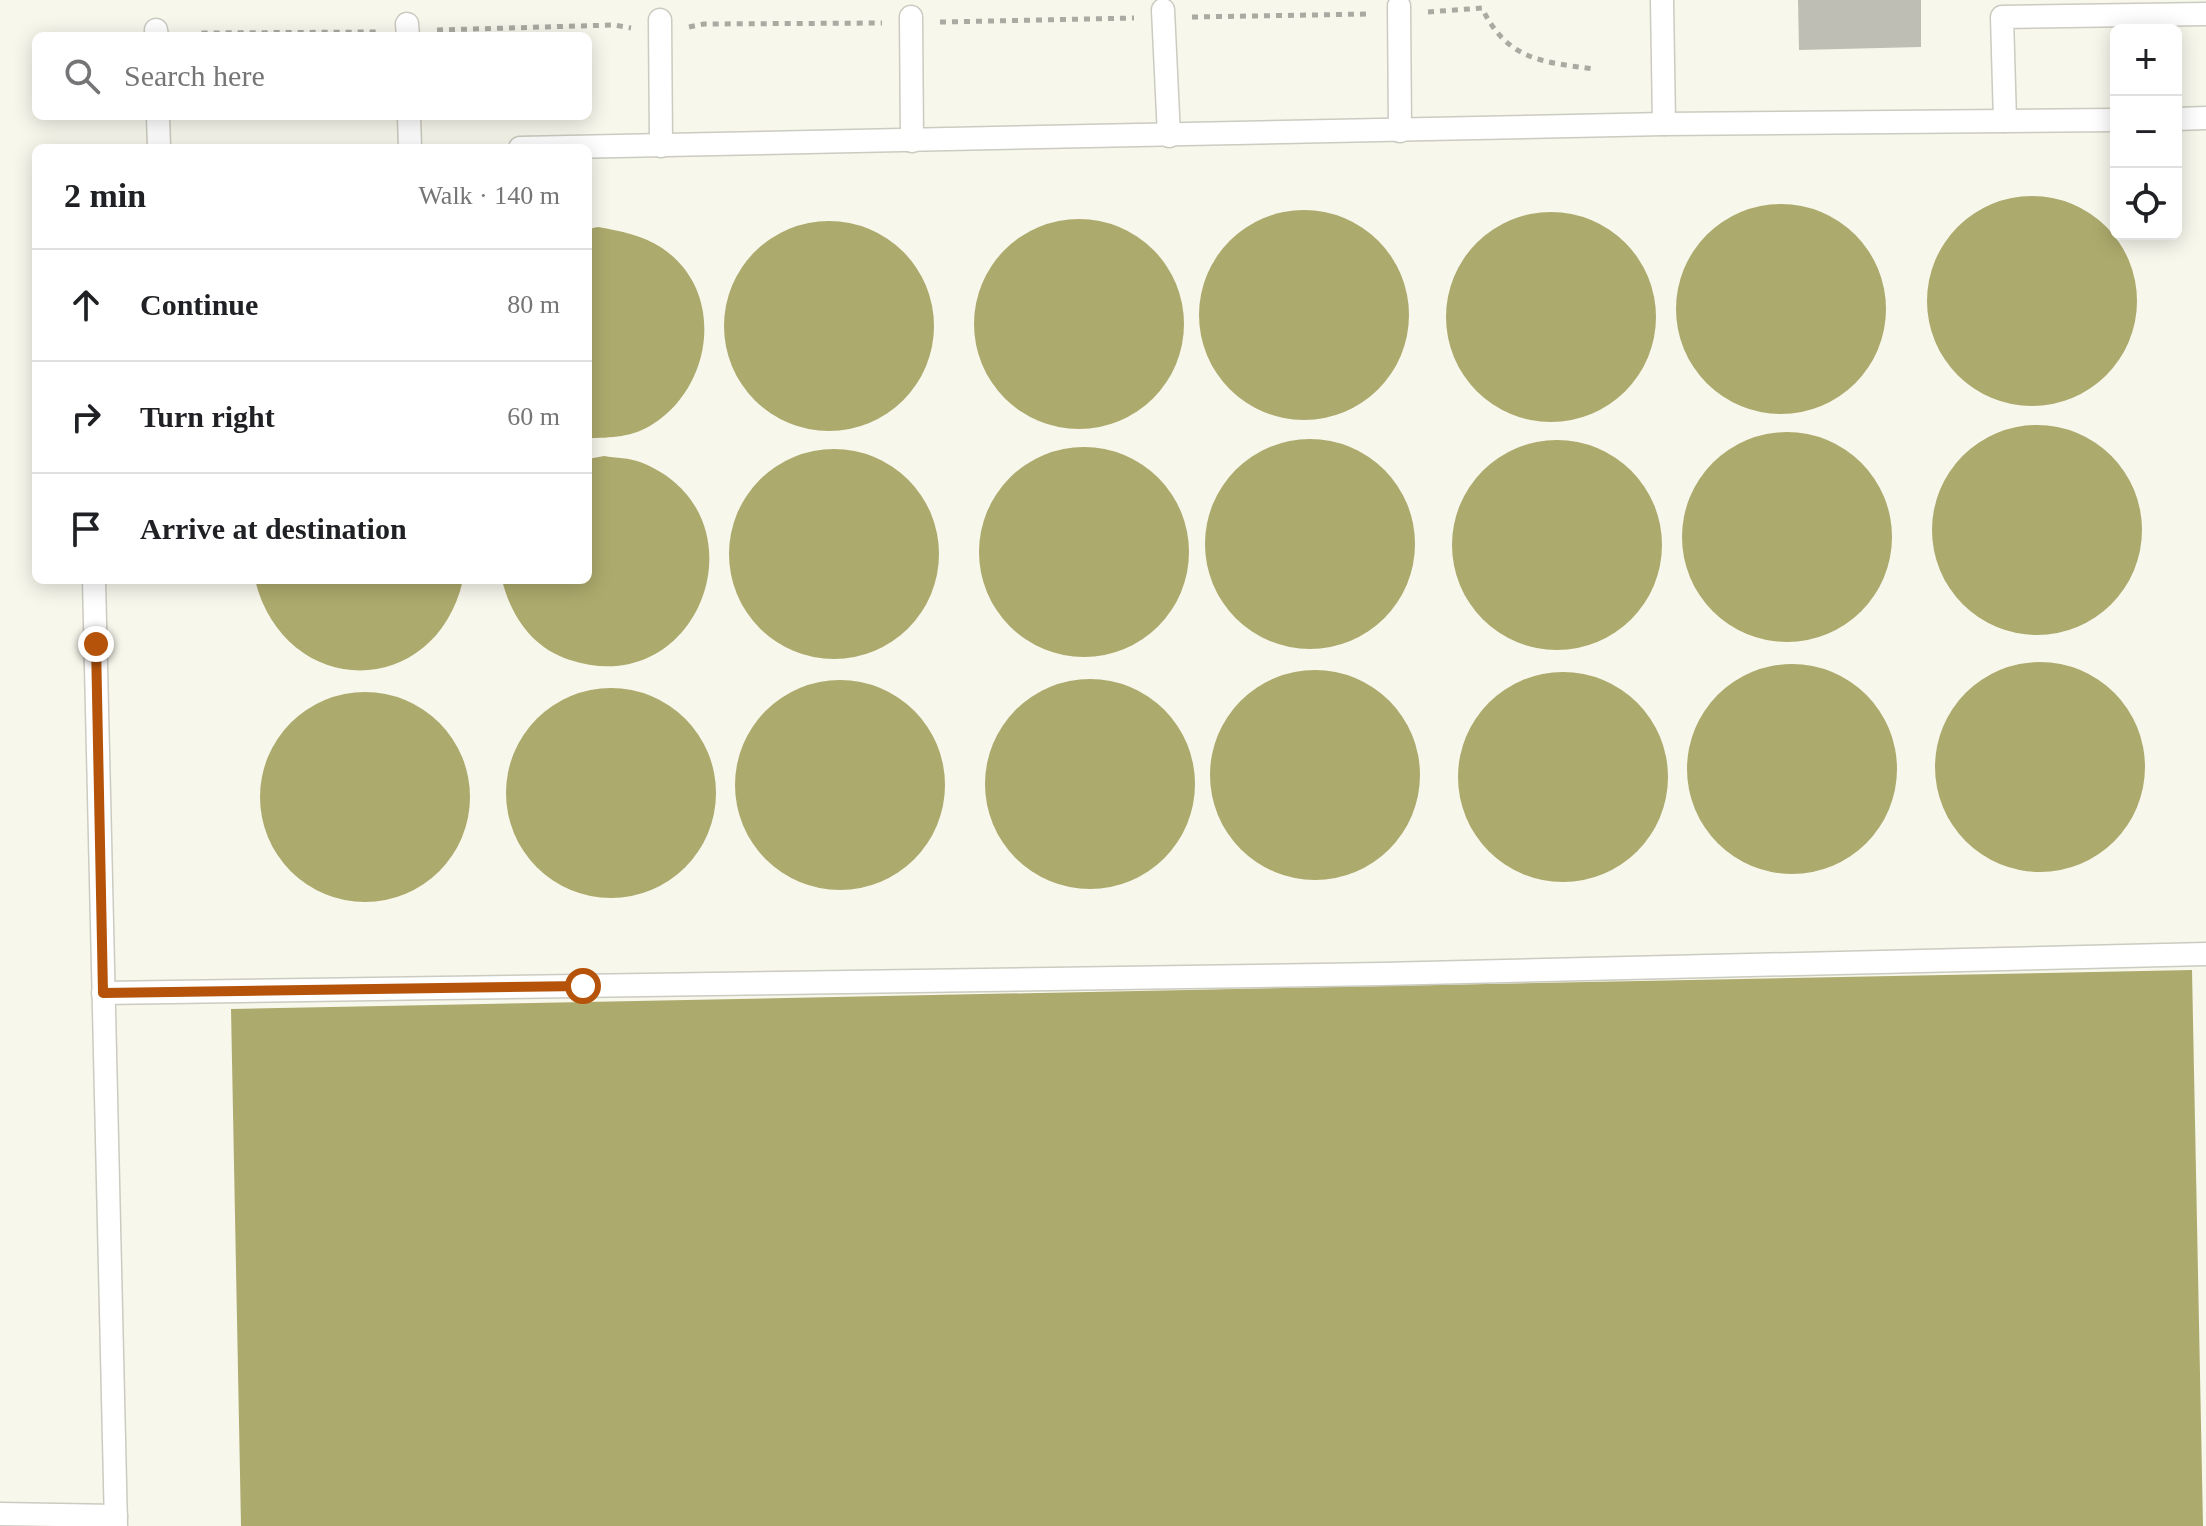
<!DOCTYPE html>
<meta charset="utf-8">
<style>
:root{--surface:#fff;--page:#f2f2f2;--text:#202124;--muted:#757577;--line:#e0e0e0}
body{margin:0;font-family:Georgia,serif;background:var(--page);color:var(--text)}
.controls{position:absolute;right:24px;top:24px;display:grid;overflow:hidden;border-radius:12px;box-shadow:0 4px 20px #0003}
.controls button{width:72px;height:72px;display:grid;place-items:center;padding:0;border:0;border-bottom:2px solid var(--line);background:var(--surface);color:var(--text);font:40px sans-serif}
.stop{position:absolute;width:24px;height:24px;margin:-18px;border:6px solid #b45309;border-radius:50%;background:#fff}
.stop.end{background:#b45309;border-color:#fff;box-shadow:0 2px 8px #0008}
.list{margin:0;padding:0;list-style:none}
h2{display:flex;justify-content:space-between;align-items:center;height:104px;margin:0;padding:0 32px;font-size:34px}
h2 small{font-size:26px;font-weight:400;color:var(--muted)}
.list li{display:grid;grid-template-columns:52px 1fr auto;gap:24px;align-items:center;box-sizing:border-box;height:112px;padding:0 32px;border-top:2px solid var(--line)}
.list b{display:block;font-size:30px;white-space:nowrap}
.list em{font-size:26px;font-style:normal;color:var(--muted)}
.icon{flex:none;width:44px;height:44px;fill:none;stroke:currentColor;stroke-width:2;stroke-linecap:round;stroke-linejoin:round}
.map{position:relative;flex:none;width:2206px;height:1526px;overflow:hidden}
.search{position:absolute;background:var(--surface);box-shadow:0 4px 20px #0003;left:32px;top:32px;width:560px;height:88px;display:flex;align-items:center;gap:20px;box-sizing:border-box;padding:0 28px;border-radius:12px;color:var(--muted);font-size:30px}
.panel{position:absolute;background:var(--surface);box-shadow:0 4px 20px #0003;left:32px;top:144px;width:560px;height:440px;border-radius:12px}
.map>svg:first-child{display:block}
</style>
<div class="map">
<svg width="2206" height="1526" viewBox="0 0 2206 1526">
<rect width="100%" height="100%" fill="#f7f7ec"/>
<g fill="#adaa6d">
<circle cx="2032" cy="301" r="105"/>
<circle cx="1781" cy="309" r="105"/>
<circle cx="1304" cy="315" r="105"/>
<circle cx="1551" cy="317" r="105"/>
<circle cx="1079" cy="324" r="105"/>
<circle cx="829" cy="326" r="105"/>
<path d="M598,227C621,231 642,235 662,248C726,291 713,386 653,424C634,437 610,438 588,438V229Z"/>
<circle cx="2037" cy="530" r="105"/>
<circle cx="1787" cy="537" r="105"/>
<circle cx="1310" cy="544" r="105"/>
<circle cx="1557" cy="545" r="105"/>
<circle cx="1084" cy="552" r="105"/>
<circle cx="834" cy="554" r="105"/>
<path d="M604,456C616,458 630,458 640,462C769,512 702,703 570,660C532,648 511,616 502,580H588V459Z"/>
<path d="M255,580H463C435,701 285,700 255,580Z"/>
<circle cx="2040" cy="767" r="105"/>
<circle cx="1792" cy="769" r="105"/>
<circle cx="1315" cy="775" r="105"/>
<circle cx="1563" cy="777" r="105"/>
<circle cx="1090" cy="784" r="105"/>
<circle cx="840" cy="785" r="105"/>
<circle cx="611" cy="793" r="105"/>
<circle cx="365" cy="797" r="105"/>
<path d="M2192,970L2203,1526H241L231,1009Z"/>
</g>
<path fill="#bfbeb4" d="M1798,0H1921V47L1799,50Z"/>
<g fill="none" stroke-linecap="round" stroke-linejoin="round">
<g stroke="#cbcbc1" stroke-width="25">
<g id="lane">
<path d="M1662,0L1664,124"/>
<path d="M1399,6L1400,131"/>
<path d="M1163,10L1169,136"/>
<path d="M911,17L912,141"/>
<path d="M660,20L661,146"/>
<path d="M407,24L408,36"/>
<path d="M156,30L157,36"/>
<path d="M158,116L159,148"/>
<path d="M409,116L410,148"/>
<path d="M2176,119L2206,118"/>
<path d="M2005,121L2002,17L2206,14"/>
<path d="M520,148L1664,124L2116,120"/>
<path d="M94,580L116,1526"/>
<path d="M103,993L1382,974L2206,954"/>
<path d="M0,1514L116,1516"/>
</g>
</g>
<g stroke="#aaaaa2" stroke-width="5" stroke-dasharray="6 6" stroke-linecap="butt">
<path d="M1428,12L1482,8C1507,60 1542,62 1594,69"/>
<path d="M1192,17L1370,14"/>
<path d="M940,22L1134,18"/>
<path d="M689,27L704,24L882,23"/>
<path d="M437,30L614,25L631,28"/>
<path d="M190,36L203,33L379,32"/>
</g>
<use href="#lane" stroke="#fff" stroke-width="22"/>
</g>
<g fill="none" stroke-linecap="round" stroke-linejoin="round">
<path stroke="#b45309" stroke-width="10" d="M96,644L103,993L583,986"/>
</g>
</svg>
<div class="controls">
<button>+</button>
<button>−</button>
<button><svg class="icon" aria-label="locate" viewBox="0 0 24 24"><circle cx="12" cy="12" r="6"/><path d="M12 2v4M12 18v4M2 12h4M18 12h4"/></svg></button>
</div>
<div class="stop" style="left:583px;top:986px"></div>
<div class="stop end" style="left:96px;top:644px"></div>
<div class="search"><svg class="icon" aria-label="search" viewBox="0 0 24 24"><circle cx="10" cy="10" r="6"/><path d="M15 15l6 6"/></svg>Search here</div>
<section class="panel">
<h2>2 min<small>Walk · 140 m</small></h2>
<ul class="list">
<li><svg class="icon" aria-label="ahead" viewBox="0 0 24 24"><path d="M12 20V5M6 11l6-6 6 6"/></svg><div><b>Continue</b></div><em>80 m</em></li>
<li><svg class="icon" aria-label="right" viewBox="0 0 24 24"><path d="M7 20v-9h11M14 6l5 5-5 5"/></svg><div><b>Turn right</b></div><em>60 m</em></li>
<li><svg class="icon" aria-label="arrive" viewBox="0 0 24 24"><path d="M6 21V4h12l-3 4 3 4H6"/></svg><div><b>Arrive at destination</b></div></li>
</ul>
</section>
</div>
